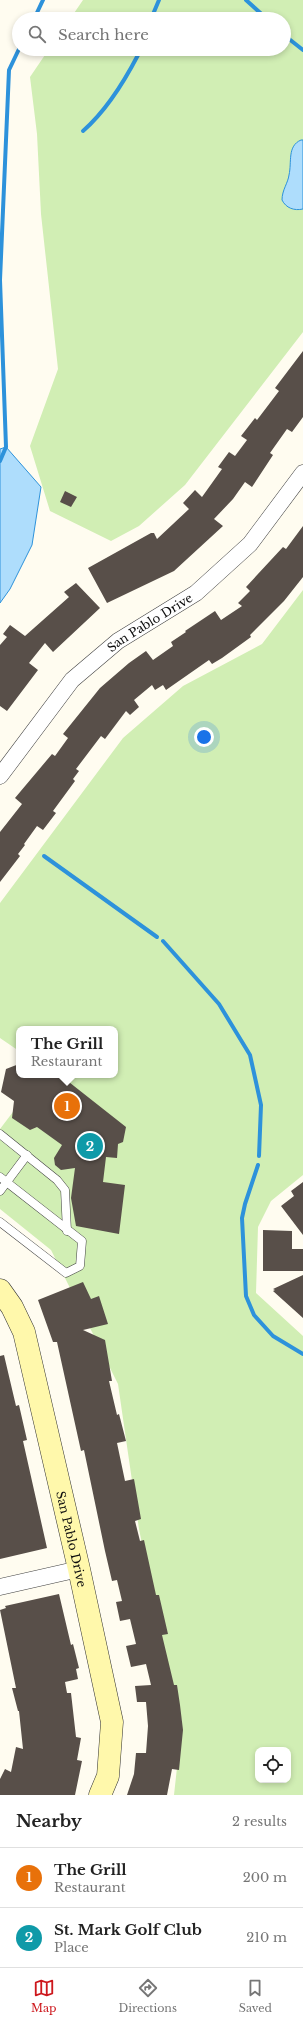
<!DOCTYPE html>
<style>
:root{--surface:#fff;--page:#f2f2f2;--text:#222;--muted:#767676;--line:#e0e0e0;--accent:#cd171c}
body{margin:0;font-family:"Libre Baskerville",serif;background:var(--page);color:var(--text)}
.controls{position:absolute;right:12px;bottom:12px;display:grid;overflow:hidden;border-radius:8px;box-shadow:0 2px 6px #0003}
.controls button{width:36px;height:36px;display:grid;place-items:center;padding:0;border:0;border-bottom:1px solid var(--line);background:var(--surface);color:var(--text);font:20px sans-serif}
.you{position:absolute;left:204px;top:737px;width:14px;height:14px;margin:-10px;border:3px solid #fff;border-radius:50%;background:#1a73e8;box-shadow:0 0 0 6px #1a73e833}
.badge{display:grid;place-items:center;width:26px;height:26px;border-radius:50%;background:var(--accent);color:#fff;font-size:13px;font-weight:700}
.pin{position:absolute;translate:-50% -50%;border:2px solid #fff;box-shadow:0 1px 4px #0006}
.popup{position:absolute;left:16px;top:1026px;width:102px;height:52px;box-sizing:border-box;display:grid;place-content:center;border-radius:8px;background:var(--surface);filter:drop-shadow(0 1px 3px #0005);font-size:13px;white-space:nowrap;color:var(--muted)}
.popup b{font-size:15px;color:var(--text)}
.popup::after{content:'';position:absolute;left:50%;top:100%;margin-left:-8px;border:8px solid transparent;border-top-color:var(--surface)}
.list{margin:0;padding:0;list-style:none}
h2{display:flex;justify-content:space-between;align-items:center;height:52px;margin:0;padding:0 16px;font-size:17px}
h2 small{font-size:13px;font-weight:400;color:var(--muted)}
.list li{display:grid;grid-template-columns:26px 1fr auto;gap:12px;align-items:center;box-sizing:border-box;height:60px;padding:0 16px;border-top:1px solid var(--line)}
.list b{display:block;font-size:15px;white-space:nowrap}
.list p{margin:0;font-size:13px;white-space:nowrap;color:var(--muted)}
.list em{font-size:13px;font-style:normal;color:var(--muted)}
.icon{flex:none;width:22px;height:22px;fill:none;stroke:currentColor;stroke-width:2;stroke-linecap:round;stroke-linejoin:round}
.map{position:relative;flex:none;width:303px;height:1795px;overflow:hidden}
.search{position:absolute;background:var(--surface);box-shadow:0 2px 6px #0003;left:12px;right:12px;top:12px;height:44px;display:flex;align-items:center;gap:10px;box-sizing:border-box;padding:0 14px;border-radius:22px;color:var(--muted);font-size:15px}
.sheet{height:172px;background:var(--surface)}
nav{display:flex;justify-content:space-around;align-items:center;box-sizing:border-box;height:56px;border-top:1px solid var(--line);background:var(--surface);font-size:11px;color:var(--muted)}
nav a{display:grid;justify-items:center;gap:2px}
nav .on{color:var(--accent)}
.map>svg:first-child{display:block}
</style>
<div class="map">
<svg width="303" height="1795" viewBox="0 0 303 1795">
<rect width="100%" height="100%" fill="#fffcf0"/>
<g fill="#d1eeb4" fill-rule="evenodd">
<path d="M83,0H303V332L185,485L139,526L111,541L50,511L30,446L58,369L41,214L37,134L30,77L49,49H284V19H70Z"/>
<path d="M303,590V1175L271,1201L258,1227L256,1293L303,1336V1795H174L182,1722L164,1653L139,1529L118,1384L51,1250L0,1209V1129L41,1075H115V1029H19V1051L0,1038V903L123,738L183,686L262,644ZM258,1750H288V1780H258Z"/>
</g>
<g fill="#aeddfc" stroke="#2d92db">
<path d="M301,140H303V209C294,211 286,208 282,200C282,190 288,183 289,175C292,162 287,146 301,140Z"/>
<path d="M6,447L41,487L32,545L10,589L0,603V449Z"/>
</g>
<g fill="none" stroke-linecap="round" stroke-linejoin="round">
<g stroke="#2d92db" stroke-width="4">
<path d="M246,0L267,19"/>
<path d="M34,19L43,0"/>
<path d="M151,19L159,0"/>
<path d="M284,35L303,50"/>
<path d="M83,131C107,110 124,82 138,55"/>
<path d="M0,461L6,447L0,280L9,70L19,49"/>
<path d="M44,856L157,937"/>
<path d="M163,941L219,1004L250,1055L261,1105L259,1156"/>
<path d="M258,1165L245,1204L242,1218L246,1296L254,1315L273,1336L303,1354"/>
</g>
</g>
<g fill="#584f49">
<path d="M303,351V417L292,432L287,429L270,453L273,455L252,487L245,482L233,499L214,519L223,526L174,571L107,603L88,568L151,533H154L157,539L189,509L183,503L195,490L202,497L222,469L218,467L229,452L235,456L247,440L241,436L255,418L257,420L279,391L275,388Z"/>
<path d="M65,491L77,497L71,507L60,502Z"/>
<path d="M303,526V577L284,601L250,635L251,637L222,658L212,664L209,660L166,690L163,685L155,690L152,685L134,700L139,707L130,715L126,711L105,739L101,736L76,769L79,771L73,779L75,781L53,811L56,813L43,830L37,826L24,844L25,845L18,854L20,856L0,882V832L22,804L15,798L52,754L55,756L68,738L63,734L100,688L129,663L146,651L153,660L173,646L171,642L186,632L185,631L215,611L221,620L242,606L238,603L250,591L246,587L283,547L286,549Z"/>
<path d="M76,583L100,608L53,652L45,643L29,663L38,670L7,711L0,706V645L7,637L3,634L10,625L25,636L69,597L64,592Z"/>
<path d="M19,1064V1075H60L126,1127L123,1142L118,1144L117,1158L106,1157L103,1182L125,1185L119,1234L76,1226L71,1198L75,1168L61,1170L55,1165L54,1158L62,1145L37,1127L30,1130L12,1118L14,1101L1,1092L6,1069Z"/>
<path d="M303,1182V1235L281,1206L294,1196L291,1191Z"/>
<path d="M263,1230L292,1231V1249H303V1271H263Z"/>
<path d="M303,1275V1318L273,1291L275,1290L273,1289Z"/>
<path d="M83,1282L91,1299L99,1296L108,1324L83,1330L105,1340L112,1381H109L117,1415L119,1414L126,1441L117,1443L125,1481L134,1479L141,1519L135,1521L140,1541L144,1540L156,1595H159L168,1634L162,1635L174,1685H177L180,1705L183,1730L179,1770L172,1769L167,1795H127L134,1774L136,1753H146L148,1726L146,1702H137L135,1686L151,1685L146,1664L131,1667L126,1646L136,1644L130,1619L120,1621L116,1602L122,1601L117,1580L112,1581L105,1551L84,1450L81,1451L57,1342H53L38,1300Z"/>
<path d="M4,1355L16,1406L19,1405L27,1440L23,1441L47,1548L0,1559V1356Z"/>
<path d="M59,1594L71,1645L73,1644L79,1668L76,1669L78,1679L65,1682L67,1693H71L76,1737L81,1738L77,1760L82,1761L75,1795H0V1779L5,1769L11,1772L16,1747L23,1749L19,1711H18L12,1688H16L0,1610L6,1608L5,1606Z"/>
</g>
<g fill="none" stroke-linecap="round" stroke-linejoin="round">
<g stroke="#414141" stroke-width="9">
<g id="lane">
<path d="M0,1134L57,1180L65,1190L67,1231"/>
<path d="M0,1177L82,1241L80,1266L66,1273L0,1222"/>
<path d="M0,1191L27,1155"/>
</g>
</g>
<g stroke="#414141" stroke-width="17">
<g id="street">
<path id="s1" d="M0,776L72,680L118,641L196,593L250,544L303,473"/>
<path d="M0,1587L79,1569"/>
</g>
</g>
<g stroke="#303030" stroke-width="23">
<g id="secondary">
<path id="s2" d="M0,1290L12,1307L24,1332L79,1569L112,1722L108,1776L100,1795"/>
</g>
</g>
<use href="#lane" stroke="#fff" stroke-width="8"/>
<use href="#street" stroke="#fff" stroke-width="16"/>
<use href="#secondary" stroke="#fff8ab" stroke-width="22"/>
</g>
<g text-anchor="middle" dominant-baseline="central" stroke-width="4" stroke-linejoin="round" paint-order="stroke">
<g font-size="12" fill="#0e0e0e" stroke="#fff">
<text stroke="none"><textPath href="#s1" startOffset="217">San Pablo Drive</textPath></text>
<text stroke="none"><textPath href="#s2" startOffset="261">San Pablo Drive</textPath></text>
</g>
</g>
</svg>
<div class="controls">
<button><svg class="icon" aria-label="locate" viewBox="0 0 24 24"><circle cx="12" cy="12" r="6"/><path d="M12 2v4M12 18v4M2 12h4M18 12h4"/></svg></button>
</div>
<div class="you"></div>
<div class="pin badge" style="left:67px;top:1106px;background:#e8710a">1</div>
<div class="popup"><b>The Grill</b>Restaurant</div>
<div class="pin badge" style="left:90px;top:1146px;background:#0f9aa8">2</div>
<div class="search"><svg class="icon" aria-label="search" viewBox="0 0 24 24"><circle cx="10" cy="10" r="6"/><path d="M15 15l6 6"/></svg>Search here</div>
</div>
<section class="sheet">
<h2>Nearby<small>2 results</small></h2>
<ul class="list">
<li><span class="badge" style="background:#e8710a">1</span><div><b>The Grill</b><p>Restaurant</p></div><em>200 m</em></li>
<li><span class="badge" style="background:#0f9aa8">2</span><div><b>St. Mark Golf Club</b><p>Place</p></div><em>210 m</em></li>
</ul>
</section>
<nav>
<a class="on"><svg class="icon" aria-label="map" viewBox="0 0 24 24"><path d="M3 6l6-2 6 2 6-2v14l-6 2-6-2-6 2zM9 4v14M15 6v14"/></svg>Map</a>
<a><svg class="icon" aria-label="directions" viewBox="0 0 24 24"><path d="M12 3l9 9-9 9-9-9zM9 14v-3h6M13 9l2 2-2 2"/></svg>Directions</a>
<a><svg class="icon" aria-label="saved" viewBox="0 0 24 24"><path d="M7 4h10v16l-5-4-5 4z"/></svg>Saved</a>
</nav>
